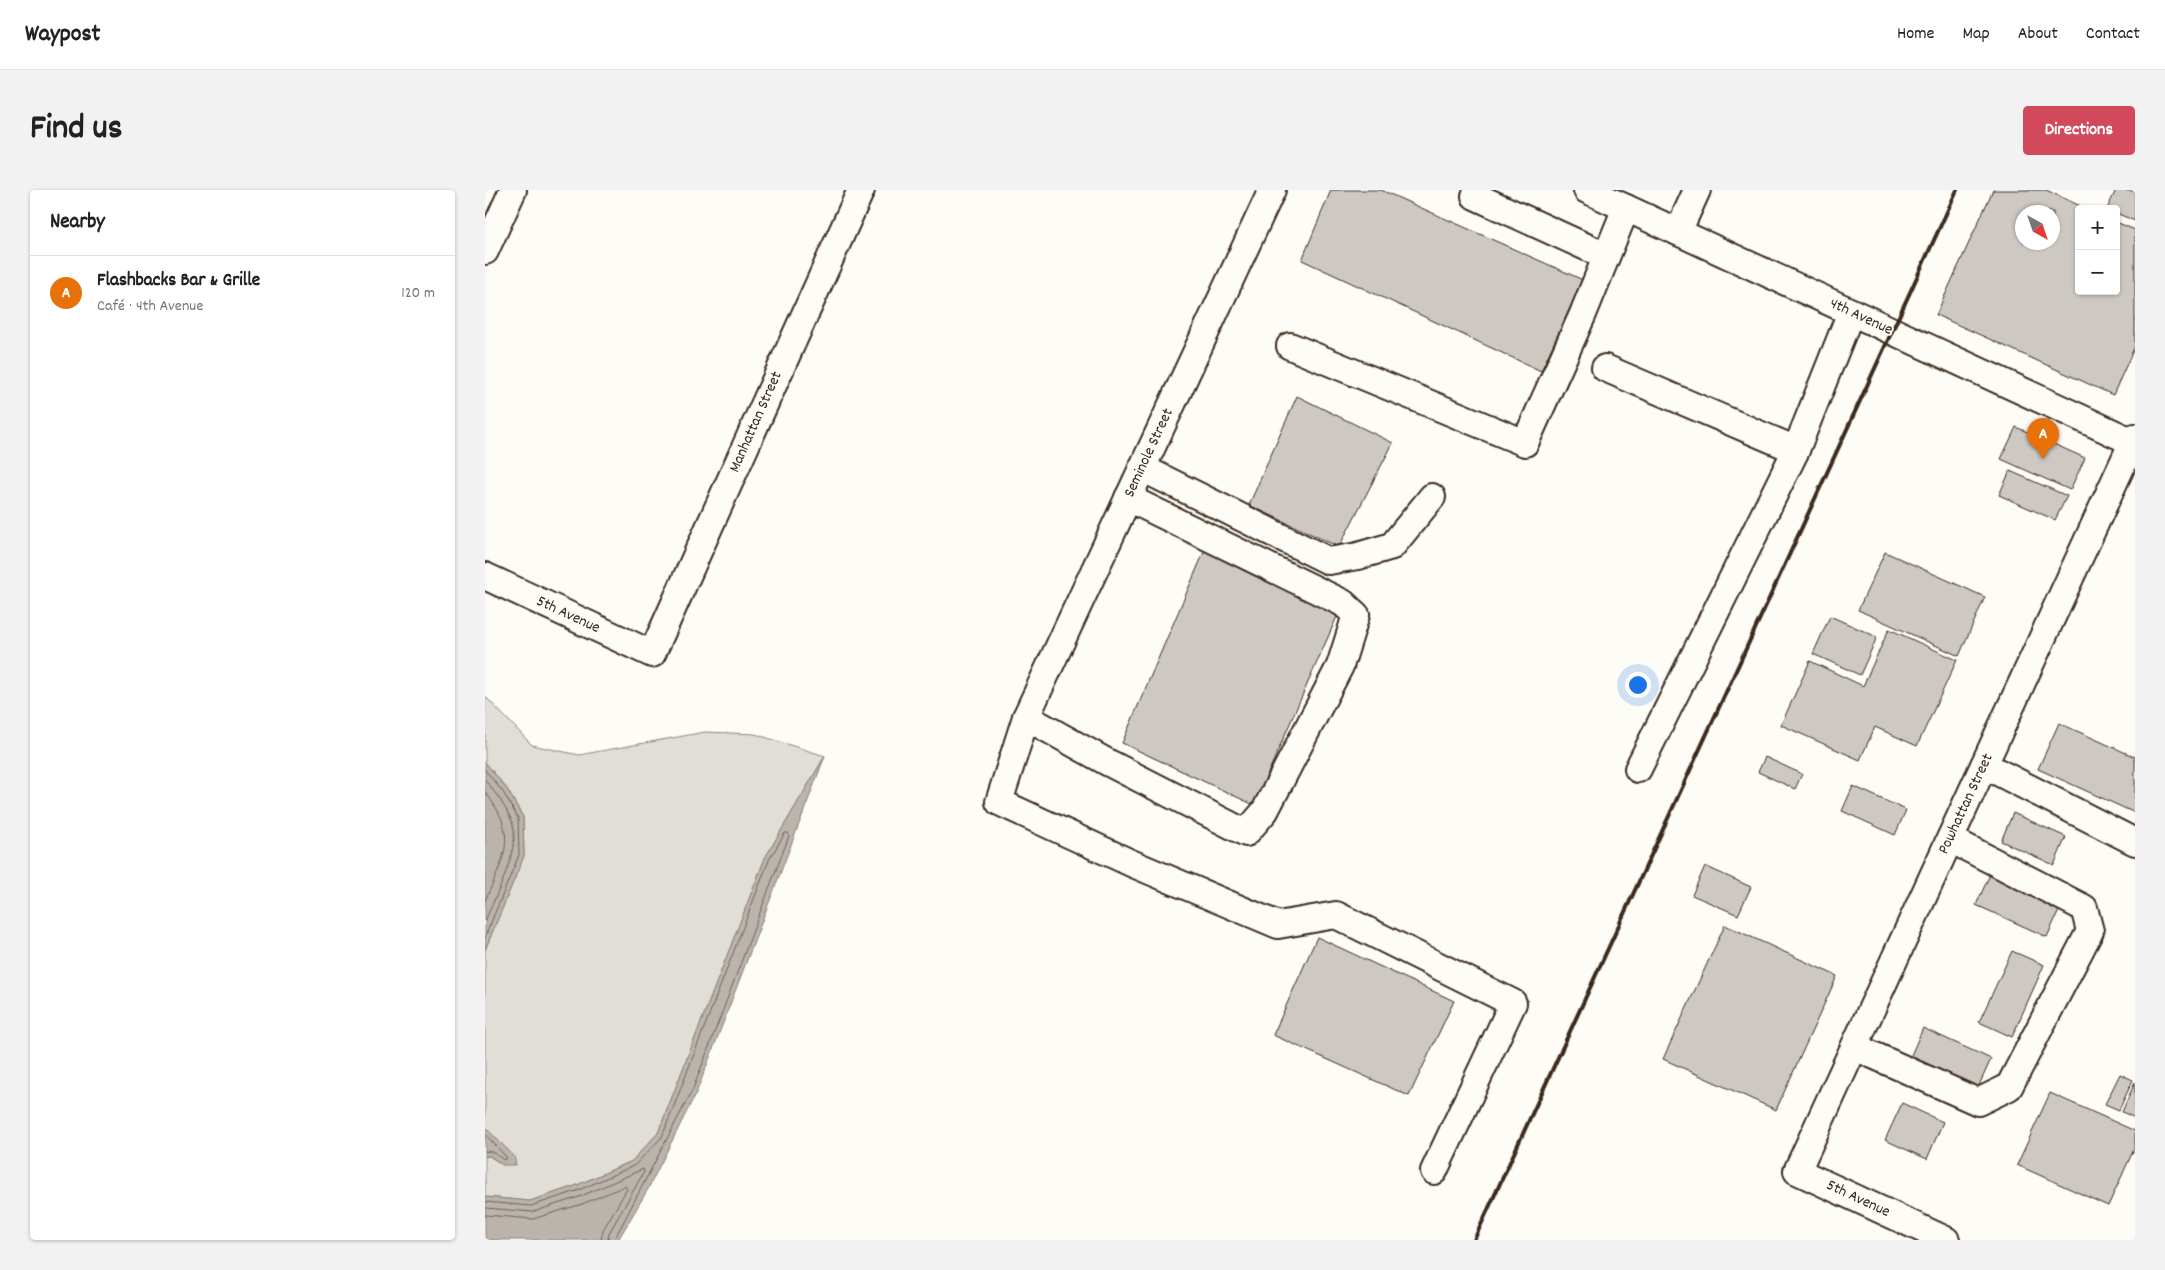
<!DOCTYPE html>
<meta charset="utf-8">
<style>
:root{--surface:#fff;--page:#f2f2f2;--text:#222;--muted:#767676;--line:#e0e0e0;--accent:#d1495b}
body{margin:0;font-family:Dekko,sans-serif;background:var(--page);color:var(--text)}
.controls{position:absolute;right:15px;top:15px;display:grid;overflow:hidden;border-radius:5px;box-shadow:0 1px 4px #0004}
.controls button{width:45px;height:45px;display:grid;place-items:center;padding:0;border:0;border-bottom:1px solid var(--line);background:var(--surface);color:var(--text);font:25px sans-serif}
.compass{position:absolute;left:1530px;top:15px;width:45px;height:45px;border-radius:50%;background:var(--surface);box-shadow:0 1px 4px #0004;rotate:140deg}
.you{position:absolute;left:1152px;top:494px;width:18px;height:18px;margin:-12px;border:4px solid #fff;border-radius:50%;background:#1a73e8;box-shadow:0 0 0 8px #1a73e833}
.badge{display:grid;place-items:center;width:32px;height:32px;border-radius:50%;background:var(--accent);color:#fff;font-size:16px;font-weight:700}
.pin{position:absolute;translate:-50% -41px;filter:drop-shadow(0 1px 2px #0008)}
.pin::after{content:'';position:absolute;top:26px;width:18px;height:15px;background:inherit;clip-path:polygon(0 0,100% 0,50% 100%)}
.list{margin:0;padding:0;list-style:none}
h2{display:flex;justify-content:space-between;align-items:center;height:65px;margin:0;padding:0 20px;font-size:21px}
h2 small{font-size:16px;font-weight:400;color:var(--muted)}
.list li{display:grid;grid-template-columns:32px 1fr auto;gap:15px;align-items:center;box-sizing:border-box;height:75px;padding:0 20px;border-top:1px solid var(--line)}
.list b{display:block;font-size:19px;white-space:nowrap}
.list p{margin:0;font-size:16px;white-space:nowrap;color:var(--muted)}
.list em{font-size:16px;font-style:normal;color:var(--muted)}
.map{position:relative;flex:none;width:1650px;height:1050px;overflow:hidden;border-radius:5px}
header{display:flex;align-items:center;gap:30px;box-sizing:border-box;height:70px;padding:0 25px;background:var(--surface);border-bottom:1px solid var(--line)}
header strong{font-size:24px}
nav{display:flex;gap:28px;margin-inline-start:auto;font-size:18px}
.intro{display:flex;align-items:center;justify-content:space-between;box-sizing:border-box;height:120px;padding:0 30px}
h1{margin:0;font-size:35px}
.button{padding:12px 22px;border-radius:5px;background:var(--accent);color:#fff;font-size:18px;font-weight:700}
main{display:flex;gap:30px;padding:0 30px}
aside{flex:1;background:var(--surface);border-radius:5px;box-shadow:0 1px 4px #0004}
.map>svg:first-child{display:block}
</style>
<header>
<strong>Waypost</strong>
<nav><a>Home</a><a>Map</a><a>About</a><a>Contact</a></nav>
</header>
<div class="intro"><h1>Find us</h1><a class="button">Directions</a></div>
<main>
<aside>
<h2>Nearby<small></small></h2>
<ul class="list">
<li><span class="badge" style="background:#e8710a">A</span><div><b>Flashbacks Bar &amp; Grille</b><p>Café · 4th Avenue</p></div><em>120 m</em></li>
</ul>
</aside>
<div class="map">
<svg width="1650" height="1050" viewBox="0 0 1650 1050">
<rect width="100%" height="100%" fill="#fdfcf7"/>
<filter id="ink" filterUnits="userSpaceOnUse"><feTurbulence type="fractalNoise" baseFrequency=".02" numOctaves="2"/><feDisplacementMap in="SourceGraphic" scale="10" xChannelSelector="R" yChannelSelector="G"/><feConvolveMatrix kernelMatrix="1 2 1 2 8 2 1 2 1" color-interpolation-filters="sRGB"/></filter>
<g filter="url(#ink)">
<path fill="#e1ded7" stroke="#8e847a" d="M0,506L47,555L94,565L220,542L270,544L340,566L280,668L173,943L147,971L90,996L45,1011L0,1007V966H4L18,975L29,966L0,937V760L39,666L38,627L22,599L0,572Z"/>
<g fill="#bbb4ad" stroke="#887d74">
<path d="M340,566L212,901L163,999L133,1050H0V1007L45,1011L90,996L147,971L173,943L280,668Z"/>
<path d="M0,572L22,599L38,627L39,666L0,760Z"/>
<path d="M0,937L29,966L31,975H18L5,966H0Z"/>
</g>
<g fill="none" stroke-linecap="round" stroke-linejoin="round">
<g stroke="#6e6157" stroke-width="1">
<path d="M0,580L18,602L33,628L34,665L0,747"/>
<path d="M0,590C10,602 19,614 26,629C38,655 11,705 0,731"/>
<path d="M0,602C35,646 19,666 0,711"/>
<path d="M0,944L22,968L19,970L7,962L0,961"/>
<path d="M0,1012L46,1016L92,1001L150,975L177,947L284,670L300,643H303L304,646L208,899L129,1050"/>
<path d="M0,1018L48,1022L94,1007L158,979L159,982L124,1043L123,1050"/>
<path d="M0,1025L48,1029L97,1014L140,996L142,999L118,1040L116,1050"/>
</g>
</g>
<g fill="#cdc8c2" stroke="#3b2a1e" fill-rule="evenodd">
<path d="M846,0H896L1098,90L1056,181L817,70Z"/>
<path d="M1508,0H1561L1602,19H1594V101H1631V32L1650,40V156L1628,205L1451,125ZM1538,22H1568V52H1538Z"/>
<path d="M1631,0L1650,1V31L1631,23V19H1622Z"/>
<path d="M812,206L908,253L854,357L764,315Z"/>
<path d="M1531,237L1600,268L1585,300L1516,269Z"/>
<path d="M1525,281L1582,306L1570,330L1514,305Z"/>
<path d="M725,348L858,413L769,615L637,553Z"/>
<path d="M1400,362L1500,407L1474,466L1373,420Z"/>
<path d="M1345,426L1392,447L1375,485L1328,464Z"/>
<path d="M1404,439L1472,470L1432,556L1390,537L1375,570L1296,535L1325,471L1378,496Z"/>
<path d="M1574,533L1650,567V623L1553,579Z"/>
<path d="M1280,567L1317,584L1310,599L1273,582Z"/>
<path d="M1368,596L1421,620L1410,645L1357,621Z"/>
<path d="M1528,623L1581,647L1569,675L1516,651Z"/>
<path d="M1220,676L1266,697L1253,725L1207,705Z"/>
<path d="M1506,682L1577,714L1562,747L1491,715Z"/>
<path d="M1240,735L1352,786L1291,920L1178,869Z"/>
<path d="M832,747L969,811L924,906L788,845Z"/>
<path d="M1527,761L1559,775L1527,847L1494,832Z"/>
<path d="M1438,838L1506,869L1491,902L1423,872Z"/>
<path d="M1635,884L1648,890L1634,920L1620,914Z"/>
<path d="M1650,892V928L1637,922Z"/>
<path d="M1565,903L1650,941V957L1623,1016L1532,975Z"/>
<path d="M1417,913L1458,932L1442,969L1400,950Z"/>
</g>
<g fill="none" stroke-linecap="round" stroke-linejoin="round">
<g stroke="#3b2a1e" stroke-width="30">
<g id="minor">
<path d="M787,0L541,527L514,612L646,673L793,735L851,725L1028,813L949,981"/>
<path d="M993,0L990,6L1121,66"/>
<path d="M1102,0L1650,253"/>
<path d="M1193,42L1212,0"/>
<path d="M0,61L28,0"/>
<path d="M805,156L1040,253L1098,124L1141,18"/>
<path d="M1120,178L1311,260"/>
<path d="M657,278L844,371L873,366L907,356L947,307"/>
<path d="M0,386L167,464L376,0"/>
<path d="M541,527L622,572L761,643L780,621L855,476L871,425L858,413L643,308"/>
<path d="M1499,575L1650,652"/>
<path d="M1153,579L1311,260L1366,122"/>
<path d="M1370,857L1493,912L1524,897L1605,741L1599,718L1465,649"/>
<path d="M1461,1050L1312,981L1650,247"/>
</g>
</g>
<use href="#minor" stroke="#fdfcf7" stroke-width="26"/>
<path stroke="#3b2a1e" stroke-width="4" d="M989,1050L1472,0"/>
</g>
</g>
<g text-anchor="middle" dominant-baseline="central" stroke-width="4" stroke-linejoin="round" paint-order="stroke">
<g font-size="16" fill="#3b2a1e" stroke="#fdfcf7">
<text transform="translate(1376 127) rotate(25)">4th Avenue</text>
<text transform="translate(271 232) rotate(-66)">Manhattan Street</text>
<text transform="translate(664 263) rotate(-65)">Seminole Street</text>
<text transform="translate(83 425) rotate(25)">5th Avenue</text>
<text transform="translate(1481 614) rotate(-65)">Powhattan Street</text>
<text transform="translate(1373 1009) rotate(25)">5th Avenue</text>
</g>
</g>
</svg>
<div class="controls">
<button>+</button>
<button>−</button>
</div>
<svg class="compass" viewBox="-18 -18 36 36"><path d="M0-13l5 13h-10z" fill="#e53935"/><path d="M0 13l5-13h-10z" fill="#767676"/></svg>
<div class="you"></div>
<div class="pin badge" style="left:1558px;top:269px;background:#e8710a">A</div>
</div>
</main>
